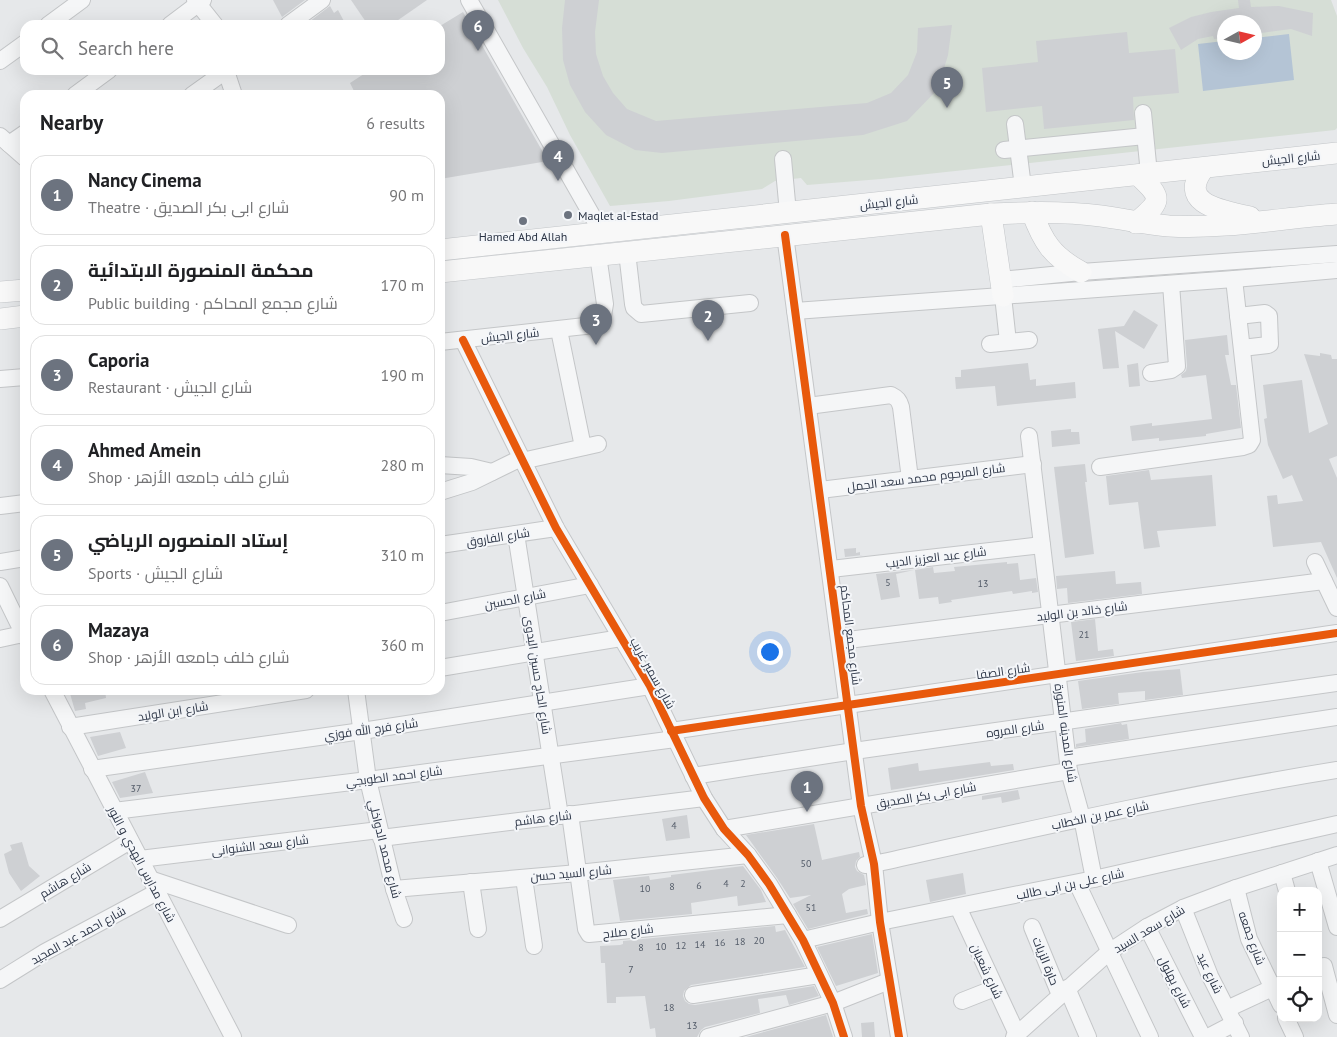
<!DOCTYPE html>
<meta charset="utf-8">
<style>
:root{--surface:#fff;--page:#f6f6f6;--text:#202124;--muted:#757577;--line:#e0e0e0;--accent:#6c737f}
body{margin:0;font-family:"PT Sans",Cairo,sans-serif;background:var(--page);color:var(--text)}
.controls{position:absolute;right:15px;bottom:15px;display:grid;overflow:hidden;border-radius:10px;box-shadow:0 5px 20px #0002}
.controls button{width:45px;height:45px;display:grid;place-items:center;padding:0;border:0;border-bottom:1px solid var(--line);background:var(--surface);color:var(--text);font:25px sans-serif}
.compass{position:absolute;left:1217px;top:15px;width:45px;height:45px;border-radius:50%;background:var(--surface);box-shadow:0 5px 20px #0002;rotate:82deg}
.you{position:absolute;left:769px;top:651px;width:18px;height:18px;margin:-12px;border:4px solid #fff;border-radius:50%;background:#1a73e8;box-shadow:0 0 0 8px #1a73e833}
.badge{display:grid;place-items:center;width:32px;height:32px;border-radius:50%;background:var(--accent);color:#fff;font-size:16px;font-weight:700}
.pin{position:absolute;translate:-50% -41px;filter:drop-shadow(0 1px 2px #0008)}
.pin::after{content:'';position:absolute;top:26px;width:18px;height:15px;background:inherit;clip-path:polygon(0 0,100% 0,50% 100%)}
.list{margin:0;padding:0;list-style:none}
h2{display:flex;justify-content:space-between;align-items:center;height:65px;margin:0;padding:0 20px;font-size:21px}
h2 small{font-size:16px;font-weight:400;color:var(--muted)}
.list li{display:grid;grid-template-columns:32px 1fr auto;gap:15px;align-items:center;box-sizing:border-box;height:80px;margin:0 10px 10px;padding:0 10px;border:1px solid var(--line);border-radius:15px}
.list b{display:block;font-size:19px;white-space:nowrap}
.list p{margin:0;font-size:16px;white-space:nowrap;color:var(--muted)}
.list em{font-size:16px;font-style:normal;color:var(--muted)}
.icon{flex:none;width:28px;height:28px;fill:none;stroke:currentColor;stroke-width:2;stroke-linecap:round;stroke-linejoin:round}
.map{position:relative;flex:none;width:1337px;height:1037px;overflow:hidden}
.search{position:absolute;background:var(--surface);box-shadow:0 5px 20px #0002;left:20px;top:20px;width:425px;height:55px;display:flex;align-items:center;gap:12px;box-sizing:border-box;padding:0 18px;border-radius:15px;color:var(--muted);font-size:19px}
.panel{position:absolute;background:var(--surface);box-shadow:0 5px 20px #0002;left:20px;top:90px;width:425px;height:605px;border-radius:15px}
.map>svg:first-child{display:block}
</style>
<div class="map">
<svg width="1337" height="1037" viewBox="0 0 1337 1037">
<rect width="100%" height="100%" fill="#e6e8ea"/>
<path fill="#d6ded6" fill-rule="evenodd" d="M498,0H1331L1337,16V128L1335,130L881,179L807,185L801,178L775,181L762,189L669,201L610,206L570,135L547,87L523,48ZM1224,22H1254V52H1224Z"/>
<path fill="#b4c4d5" d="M1289,34L1294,80L1203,91L1198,44L1224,41V52H1254L1255,38Z"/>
<g fill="#ced0d3">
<path d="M273,0H305L282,17Z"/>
<path d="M351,0H427L391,25H368Z"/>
<path d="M565,0H599L595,32L596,54L603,76L613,93L627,109L656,121L867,103L891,93L908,75L917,52L918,28L952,25L948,55L938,89L907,121L863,135L662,153L635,150L606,135L585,112L570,85L563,60L562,28Z"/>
<path d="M1238,0H1250L1251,7L1279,6L1313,13L1312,36L1291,29L1254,34V22H1224V38L1214,39L1213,36L1198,39L1181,50L1169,28L1191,17L1211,12L1239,8Z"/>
<path d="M330,6L334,13L338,10L346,25H305Z"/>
<path d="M463,12L548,161L440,179V95H356L350,83L370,70H440V26Z"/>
<path d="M1127,32L1129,53L1175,49L1179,93L1133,97L1134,120L1044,129L1042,106L986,112L982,68L1038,62L1036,41Z"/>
<path d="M1134,310L1158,325L1144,349L1115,331L1119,368L1103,369L1098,329L1124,326Z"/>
<path d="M1227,335L1229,355H1225L1231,385H1236L1241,428L1206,434V436L1159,441V438L1132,441L1130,426L1152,423V426L1212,419L1206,375L1182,378L1181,375L1186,371L1187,366L1185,340Z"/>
<path d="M1320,353L1331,355L1332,359H1337V456L1329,459L1337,478V578L1321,542L1273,547L1267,496L1277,495L1278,504L1303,501L1292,475L1283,479L1268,445L1264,419L1267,418L1263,385L1302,380L1309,433L1328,424L1304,354L1320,356Z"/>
<path d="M1028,363L1030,380L1036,379V386L1075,382L1076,398L997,406L995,386L956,389L955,377H961V370Z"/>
<path d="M1138,363L1140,386L1129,387L1127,365Z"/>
<path d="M1071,429V432H1079L1080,444L1052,447L1051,431Z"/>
<path d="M1085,464L1087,482H1085L1094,554L1065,558L1054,467Z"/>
<path d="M1149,470L1151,480L1212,475L1216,526L1157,531L1160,547L1144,549L1138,502L1109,505L1106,476Z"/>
<path d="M856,548V553L860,552V555H863L845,557L844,549Z"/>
<path d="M1007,562V564L1018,563L1020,580L1036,578L1038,592L1032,593V591L1013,594L1012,591L951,600L952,602L939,604L938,597L919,599L915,570L933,567L934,573L955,571L954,567Z"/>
<path d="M914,570L896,574L900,597L881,600L876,574Z"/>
<path d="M1115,571L1116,584L1141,582L1142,594L1068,603L1067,588L1057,589L1056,576Z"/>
<path d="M1095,619L1098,651L1113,649L1114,656L1076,661L1071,622Z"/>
<path d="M1180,669L1183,695L1145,700V691L1118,693L1119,704L1082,709L1078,681L1143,672Z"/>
<path d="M69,690H105L106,698L85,703L86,709L75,711Z"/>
<path d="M1121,723L1122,725L1127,724L1129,739L1076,747V744L1086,742L1085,729Z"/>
<path d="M120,732L126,748L98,756L90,737Z"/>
<path d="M990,762L991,766L1013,764L1014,770L891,790L888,768L918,763L919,771Z"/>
<path d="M145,772L153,793L120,798L112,782Z"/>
<path d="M1018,790L1020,799L1002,803L1001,797L982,800V796Z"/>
<path d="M687,815L690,838L666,841L662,819Z"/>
<path d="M814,824L822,860L859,852L860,857L856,861L855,867L857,871L864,875L866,885L849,889L842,894L846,913L867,909L868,914L808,929L793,904L811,895L790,898L777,878L746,835Z"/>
<path d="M22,842L29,866L40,876L21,891L9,873L4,854L12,850L10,845Z"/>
<path d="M743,866L761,890L766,902L738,906L737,896L691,903L692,914L620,921L613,880L649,876L650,880L671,877V875Z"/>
<path d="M963,873L966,894L930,902L926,880Z"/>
<path d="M775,926L776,932L785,930L805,967L691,985L684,991L683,996L685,1001L689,1004L695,1005L814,986L819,996L789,1005L786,995L758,999L760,1013L705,1027L701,1030L697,1037H656L655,1028L650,1029L645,996L616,997V1003H607L605,963H601L600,946L620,945L623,944V941Z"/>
<path d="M872,934L878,973L836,986L817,947Z"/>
<path d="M826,1015L833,1037H746Z"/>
<path d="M874,1022L875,1037H862L861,1023Z"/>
</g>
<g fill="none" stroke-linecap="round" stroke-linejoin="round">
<g stroke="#c4c6c8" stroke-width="18">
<g id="minor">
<path d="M195,0L215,25"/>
<path d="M469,0L602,233"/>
<path d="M48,25L82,0"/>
<path d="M170,25L203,0"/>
<path d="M288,25L322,0"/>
<path d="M0,61L25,43"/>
<path d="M226,71L234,95"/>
<path d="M75,95L109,70"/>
<path d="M192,95L227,70"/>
<path d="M1143,113L1149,174"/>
<path d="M1015,124L1023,187"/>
<path d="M0,136L25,158"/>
<path d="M9,144L25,133"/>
<path d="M1004,150L1145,136"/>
<path d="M783,159L788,213"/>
<path d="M785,235L861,806L874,864L880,922L899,1037"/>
<path d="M627,252L633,304L634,308L641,314L750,303"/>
<path d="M1000,280L1081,272L1337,254"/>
<path d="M1003,296L1008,342"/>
<path d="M795,311L1234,279L1337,270"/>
<path d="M1238,316L1265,313L1269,316L1270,344L1268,345L1242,348"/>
<path d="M559,330L583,447"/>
<path d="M463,340L556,528L650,686L704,798L724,829L748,855L769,884L803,940L833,1003L844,1037"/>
<path d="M440,342L594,325L603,316L605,304L598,255"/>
<path d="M990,344L1029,340"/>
<path d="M1151,373L1171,370L1177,366L1171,284"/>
<path d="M0,379L25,377"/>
<path d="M808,406L891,395C897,398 899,400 901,407L910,479"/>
<path d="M1029,436L1069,771L1082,818L1094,879"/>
<path d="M522,461L598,444"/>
<path d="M440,465L471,467L492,472"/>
<path d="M1100,467L1243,447L1249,445L1252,440L1234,279"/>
<path d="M820,490L1033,464"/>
<path d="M440,492L472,482L521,458"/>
<path d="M0,506L25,503"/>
<path d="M516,534L560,816"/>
<path d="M440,545L556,528"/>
<path d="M0,562L25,558"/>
<path d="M1315,562L1337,608"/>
<path d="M831,569L1042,545"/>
<path d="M0,586L25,637"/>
<path d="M440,613L590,585"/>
<path d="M0,639L23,634"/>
<path d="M840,641L1324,581"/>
<path d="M440,668L621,638"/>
<path d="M52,690L233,1037"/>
<path d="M356,690L368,780L394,889L404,919"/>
<path d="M70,727L306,690"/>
<path d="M671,731L1337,633"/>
<path d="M1068,758L1337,717"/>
<path d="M92,769L362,731L650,686"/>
<path d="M693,776L854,751L1337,683"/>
<path d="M114,811L368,780L675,739"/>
<path d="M570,814L586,929L589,934L788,915"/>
<path d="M724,829L1069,771"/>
<path d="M381,838L704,798"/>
<path d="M140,859L379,830"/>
<path d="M1318,861L1337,927"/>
<path d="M865,865L874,864C1028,830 1181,795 1337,770"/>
<path d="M1282,873L1287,891"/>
<path d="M524,878L534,946"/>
<path d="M150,879L288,925"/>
<path d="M471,882L478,929"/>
<path d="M1077,883L1150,1037"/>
<path d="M1236,888L1249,939L1281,1005"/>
<path d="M394,889L578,873L748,855"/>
<path d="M958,907L1017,1034"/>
<path d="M1183,908L1210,976L1241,1037"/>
<path d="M0,919L130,841"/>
<path d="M1032,927L1060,995"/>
<path d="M1147,927L1203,1037"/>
<path d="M803,940L880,922L1094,879L1337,824"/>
<path d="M1324,966L1337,1015"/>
<path d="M0,980L45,952L157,892"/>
<path d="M1067,988L1088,1037"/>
<path d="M693,995L819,975"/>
<path d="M962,1001L995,988"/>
<path d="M1227,1009L1281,984"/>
<path d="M1286,1018L1295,1037"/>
<path d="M708,1037L833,1003L889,981"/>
<path d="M1014,1037L1109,952L1147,927L1183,908L1236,888L1337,855"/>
<path d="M1208,1037L1235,1023"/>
</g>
</g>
<g stroke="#c2c5c8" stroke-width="22">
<g id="major">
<path d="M1204,168C1175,205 1225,211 1250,217"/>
<path d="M1032,212C1043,242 1052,256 1081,272"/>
<path d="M991,214L1003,296"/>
<path d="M1136,223C1161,201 1164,199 1138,175"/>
<path d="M440,250L1337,153"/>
<path d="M440,272L991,214C1028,212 1064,211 1101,216C1124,219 1146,224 1169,226C1226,229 1281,218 1337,214"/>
<path d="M0,292L25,290"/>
<path d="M0,319L25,316"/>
</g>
</g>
<use href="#minor" stroke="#f5f6f7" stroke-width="16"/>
<use href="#major" stroke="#f8f8f8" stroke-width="21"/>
<g stroke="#f4f6f9" stroke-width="11">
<g id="cycleway">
<path d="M785,235L861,806L874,864L880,922L899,1037"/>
<path d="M463,340L556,528L650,686L704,798L724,829L748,855L769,884L803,940L833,1003L844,1037"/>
<path d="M671,731L1337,633"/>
</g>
</g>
<use href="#cycleway" stroke="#e8590c" stroke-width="8"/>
</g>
<g fill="#6c737f" stroke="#f4f6f9" stroke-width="2">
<circle cx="568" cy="215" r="5"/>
<circle cx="523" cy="221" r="5"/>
</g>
<g text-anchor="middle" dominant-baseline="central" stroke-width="4" stroke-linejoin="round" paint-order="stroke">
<g font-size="10" fill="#545c69">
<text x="888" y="582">5</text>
<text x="983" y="583">13</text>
<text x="1084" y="634">21</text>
<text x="136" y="788">37</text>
<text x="674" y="825">4</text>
<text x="806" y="863">50</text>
<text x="726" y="883">4</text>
<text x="743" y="883">2</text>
<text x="699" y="885">6</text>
<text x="672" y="886">8</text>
<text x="645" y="888">10</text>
<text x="811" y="907">51</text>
<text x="759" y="940">20</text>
<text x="740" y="941">18</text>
<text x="720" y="942">16</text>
<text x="700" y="944">14</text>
<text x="681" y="945">12</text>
<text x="661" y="946">10</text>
<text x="641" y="947">8</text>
<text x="631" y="969">7</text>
<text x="669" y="1007">18</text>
<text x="692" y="1025">13</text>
</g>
<g font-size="12" fill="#2b3445" stroke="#f4f6f9">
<text transform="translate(1291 158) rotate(-6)">شارع الجيش</text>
<text transform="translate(889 202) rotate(-6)">شارع الجيش</text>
<text transform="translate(510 335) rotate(-6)">شارع الجيش</text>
<text transform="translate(926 477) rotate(-7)">شارع المرحوم محمد سعد الجمل</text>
<text transform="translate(498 537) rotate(-9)">شارع الفاروق</text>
<text transform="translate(936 557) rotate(-7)">شارع عبد العزيز الديب</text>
<text transform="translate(515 599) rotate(-11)">شارع الحسين</text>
<text transform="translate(1082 611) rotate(-7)">شارع خالد بن الوليد</text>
<text transform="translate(851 635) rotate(83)">شارع مجمع المحاكم</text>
<text transform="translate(1003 671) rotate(-8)">شارع الصفا</text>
<text transform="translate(653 673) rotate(61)">شارع سمير غريب</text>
<text transform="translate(538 675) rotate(81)">شارع الحاج حسين البدوى</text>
<text transform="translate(173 711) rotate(-9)">شارع ابن الوليد</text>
<text transform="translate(371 729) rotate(-8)">شارع فرج الله فوزي</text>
<text transform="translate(1015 729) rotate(-8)">شارع المروه</text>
<text transform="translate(1066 733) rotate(82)">شارع المدينه المنورة</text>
<text transform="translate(394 776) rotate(-7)">شارع احمد الطوبجي</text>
<text transform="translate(926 795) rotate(-10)">شارع ابى بكر الصديق</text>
<text transform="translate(1100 815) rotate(-12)">شارع عمر بن الخطاب</text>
<text transform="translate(543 818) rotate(-7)">شارع هاشم</text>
<text transform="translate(260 845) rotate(-7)">شارع سعد الشنوانى</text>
<text transform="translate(385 849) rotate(76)">شارع محمد الدواخلي</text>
<text transform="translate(142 864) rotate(62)">شارع مدارس الهدي و النور</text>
<text transform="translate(571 873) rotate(-5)">شارع السيد حسن</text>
<text transform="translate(65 880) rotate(-31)">شارع هاشم</text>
<text transform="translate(1070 884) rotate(-12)">شارع على بن ابى طالب</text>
<text transform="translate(1149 929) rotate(-31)">شارع سعد السيد</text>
<text transform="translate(628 931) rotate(-6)">شارع صلاح</text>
<text transform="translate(78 935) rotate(-29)">شارع احمد عبد المجيد</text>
<text transform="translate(1252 938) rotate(70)">شارع جمعه</text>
<text transform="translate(1046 961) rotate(68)">حارة الزيات</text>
<text transform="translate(987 971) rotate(65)">شارع شعبان</text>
<text transform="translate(1210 973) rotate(65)">شارع عيد</text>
<text transform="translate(1175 982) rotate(63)">شارع بهلول</text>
</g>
<g font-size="12" fill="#2b3445" stroke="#f4f6f9" text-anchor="start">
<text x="578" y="215">Maqlet al-Estad</text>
<text x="523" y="236" text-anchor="middle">Hamed Abd Allah</text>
</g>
</g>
</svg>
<div class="controls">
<button>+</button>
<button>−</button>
<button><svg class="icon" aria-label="locate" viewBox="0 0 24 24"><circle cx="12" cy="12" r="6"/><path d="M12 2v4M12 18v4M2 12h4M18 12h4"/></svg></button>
</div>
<svg class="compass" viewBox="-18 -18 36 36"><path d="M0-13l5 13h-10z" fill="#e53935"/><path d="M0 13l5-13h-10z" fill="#757577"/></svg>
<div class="you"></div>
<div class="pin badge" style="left:807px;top:812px">1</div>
<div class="pin badge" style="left:708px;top:341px">2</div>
<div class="pin badge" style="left:596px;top:345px">3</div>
<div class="pin badge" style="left:558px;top:181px">4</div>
<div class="pin badge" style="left:947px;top:108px">5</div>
<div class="pin badge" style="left:478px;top:51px">6</div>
<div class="search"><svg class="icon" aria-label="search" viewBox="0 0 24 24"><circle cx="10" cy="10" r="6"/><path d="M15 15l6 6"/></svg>Search here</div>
<section class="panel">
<h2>Nearby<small>6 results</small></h2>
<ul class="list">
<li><span class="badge">1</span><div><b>Nancy Cinema</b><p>Theatre · شارع ابى بكر الصديق</p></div><em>90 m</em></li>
<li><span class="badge">2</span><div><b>محكمة المنصورة الابتدائية</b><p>Public building · شارع مجمع المحاكم</p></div><em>170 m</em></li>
<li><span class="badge">3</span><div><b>Caporia</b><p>Restaurant · شارع الجيش</p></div><em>190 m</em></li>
<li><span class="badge">4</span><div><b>Ahmed Amein</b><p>Shop · شارع خلف جامعه الأزهر</p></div><em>280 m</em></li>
<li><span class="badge">5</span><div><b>إستاد المنصوره الرياضي</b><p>Sports · شارع الجيش</p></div><em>310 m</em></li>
<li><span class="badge">6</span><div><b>Mazaya</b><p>Shop · شارع خلف جامعه الأزهر</p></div><em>360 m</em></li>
</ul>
</section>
</div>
